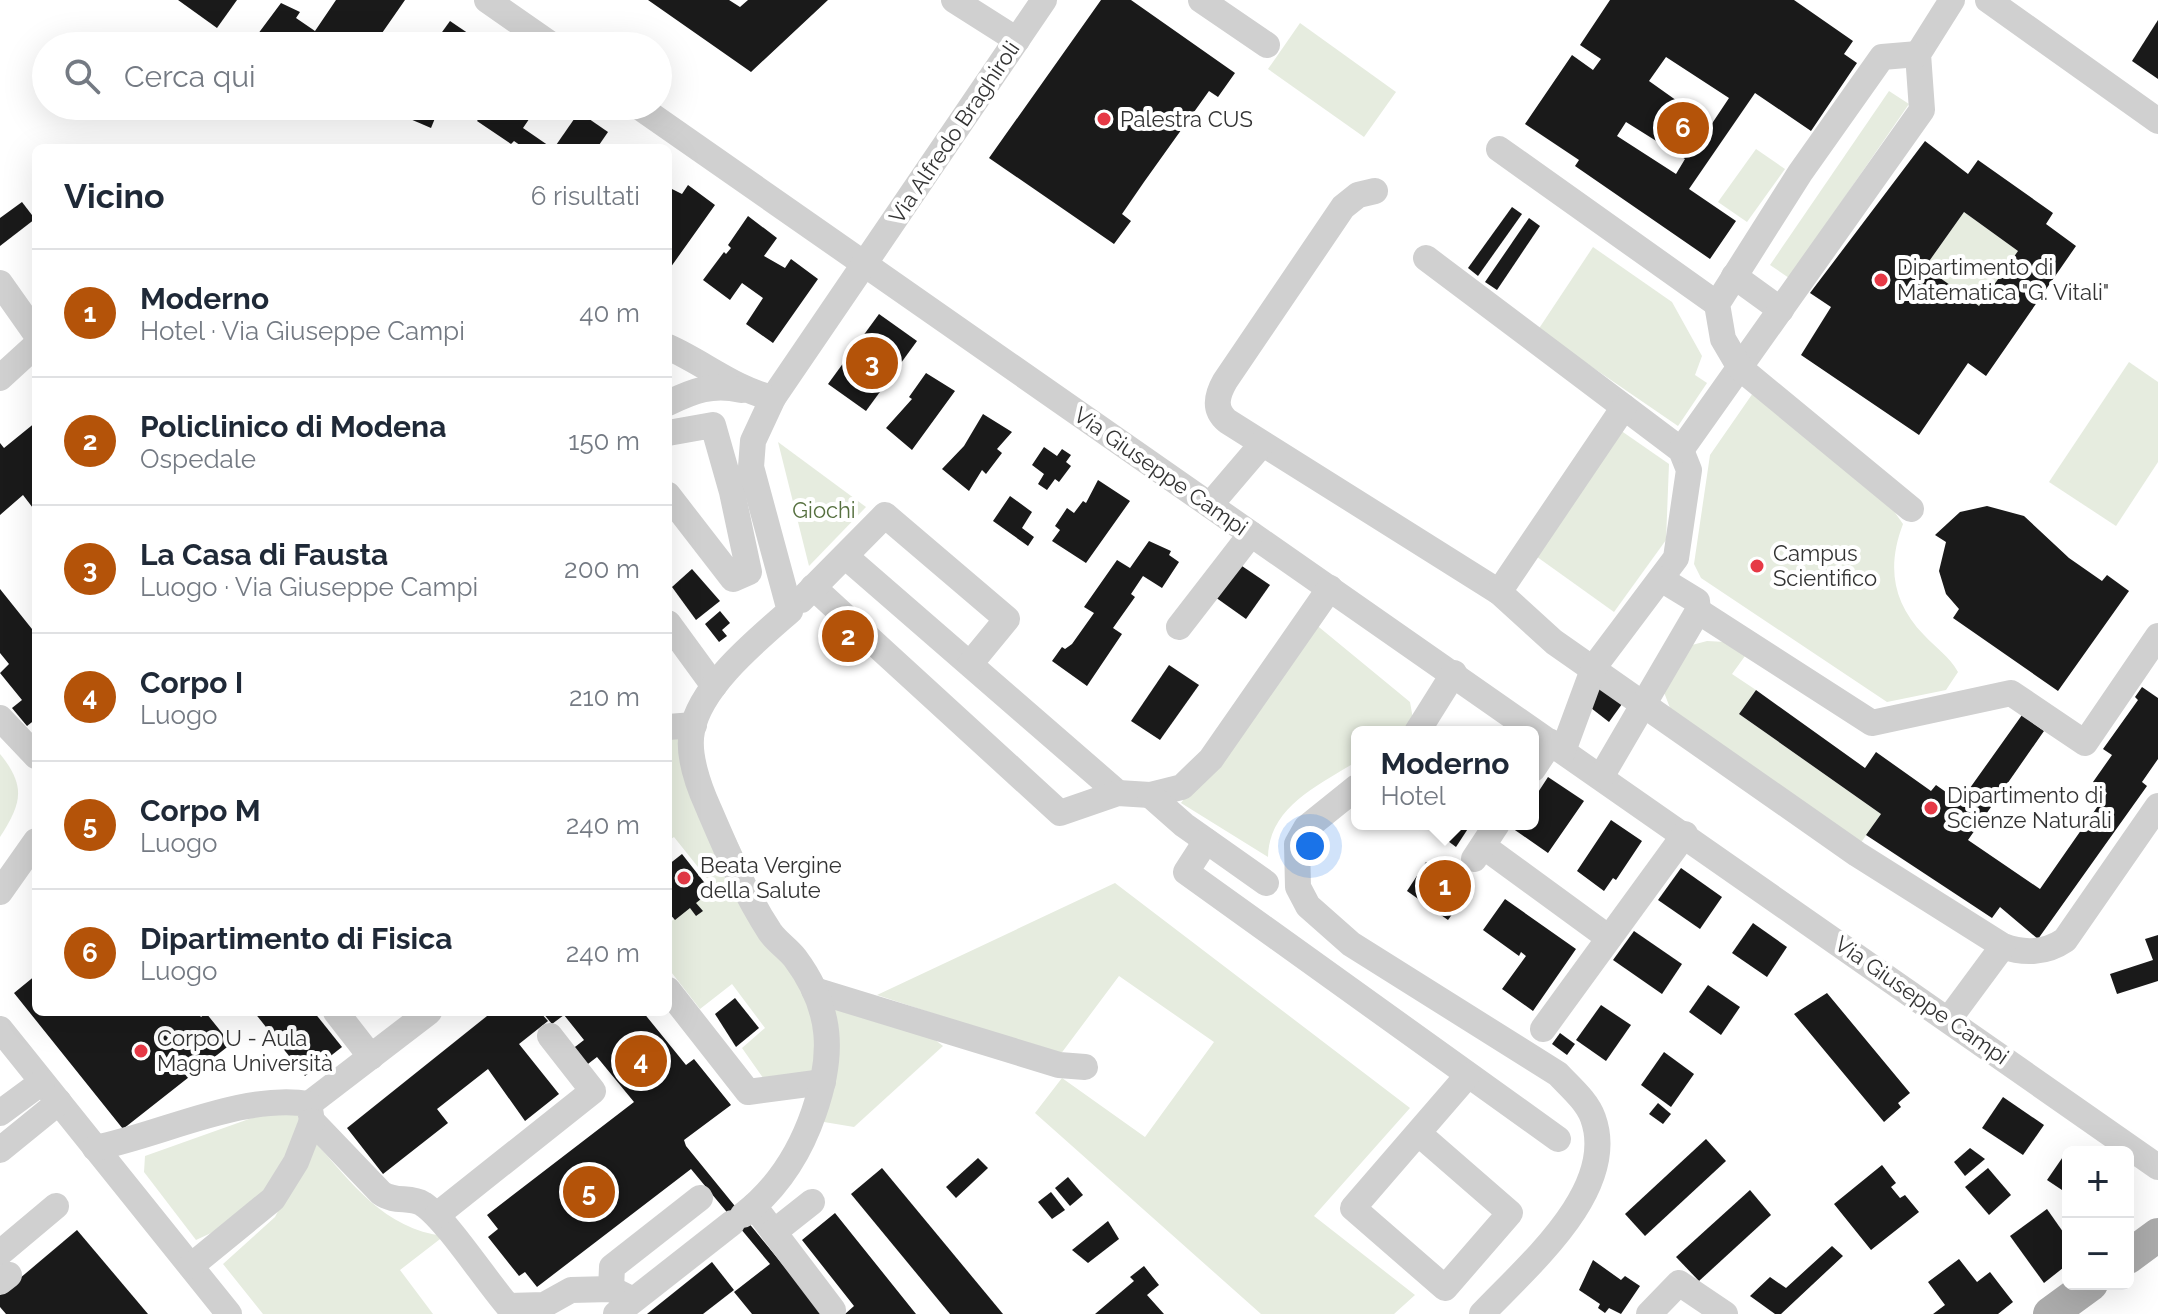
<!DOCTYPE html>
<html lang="it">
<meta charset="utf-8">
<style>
:root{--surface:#fff;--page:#f6f6f7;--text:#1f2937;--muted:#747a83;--line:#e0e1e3;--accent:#b45309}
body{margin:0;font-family:Raleway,sans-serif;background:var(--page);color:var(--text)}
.controls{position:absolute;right:24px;bottom:24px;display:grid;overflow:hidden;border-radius:12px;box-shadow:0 8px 32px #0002}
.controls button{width:72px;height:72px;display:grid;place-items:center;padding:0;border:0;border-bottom:2px solid var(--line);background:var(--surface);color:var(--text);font:40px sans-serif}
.you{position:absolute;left:1310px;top:846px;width:28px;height:28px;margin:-20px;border:6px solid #fff;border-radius:50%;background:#1a73e8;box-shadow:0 0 0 12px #1a73e833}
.badge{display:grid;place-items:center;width:52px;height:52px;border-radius:50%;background:var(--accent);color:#fff;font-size:26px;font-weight:700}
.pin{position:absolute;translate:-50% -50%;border:4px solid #fff;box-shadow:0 2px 8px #0006}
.popup{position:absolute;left:1351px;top:726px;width:188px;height:104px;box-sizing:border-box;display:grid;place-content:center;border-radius:12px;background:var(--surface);filter:drop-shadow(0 2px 6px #0005);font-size:26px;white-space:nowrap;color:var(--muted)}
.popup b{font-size:30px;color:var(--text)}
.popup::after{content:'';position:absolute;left:50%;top:100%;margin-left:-16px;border:16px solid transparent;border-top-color:var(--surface)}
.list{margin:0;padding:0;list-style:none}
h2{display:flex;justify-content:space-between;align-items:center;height:104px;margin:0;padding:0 32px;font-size:34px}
h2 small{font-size:26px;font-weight:400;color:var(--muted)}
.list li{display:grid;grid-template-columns:52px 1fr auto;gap:24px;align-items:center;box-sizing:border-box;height:128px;padding:0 32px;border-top:2px solid var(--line)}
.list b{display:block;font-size:30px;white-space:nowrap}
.list p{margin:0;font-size:26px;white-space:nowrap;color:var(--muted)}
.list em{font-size:26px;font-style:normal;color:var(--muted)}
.icon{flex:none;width:44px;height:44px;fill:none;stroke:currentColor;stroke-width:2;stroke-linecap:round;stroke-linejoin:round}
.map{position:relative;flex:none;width:2158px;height:1314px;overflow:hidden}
.search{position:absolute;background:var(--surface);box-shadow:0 8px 32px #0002;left:32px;top:32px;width:640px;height:88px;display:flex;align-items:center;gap:20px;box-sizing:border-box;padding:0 28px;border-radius:44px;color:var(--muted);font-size:30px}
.panel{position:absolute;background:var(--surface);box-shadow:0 8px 32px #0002;left:32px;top:144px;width:640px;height:872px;border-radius:12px}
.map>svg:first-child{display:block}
</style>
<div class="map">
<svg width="2158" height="1314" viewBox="0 0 2158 1314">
<rect width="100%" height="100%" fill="#fff"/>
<g fill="#e6ecdf">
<path d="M1300,23L1396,92L1364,137L1268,69Z"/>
<path d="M1889,91L1909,104L1789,278L1770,265Z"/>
<path d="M1756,149L1785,169L1747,222L1718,202Z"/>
<path d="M1964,212L2018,251L1979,306L1925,267Z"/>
<path d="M1593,247L1672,302L1702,356L1695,375L1707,383L1678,426L1538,330Z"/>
<path d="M2129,362L2158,382V462L2116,526L2049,482Z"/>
<path d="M1753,393L1889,504L1903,524C1887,566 1892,602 1924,635C1936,648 1949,656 1958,672L1946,690L1887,702L1701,578L1694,564L1710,455Z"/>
<path d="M1620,430L1669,464L1666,540L1614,612L1533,554Z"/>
<path d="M778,442L866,507L809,566Z"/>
<path d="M1314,623L1410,702L1413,719L1400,732H1357V761C1320,785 1269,806 1268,857L1181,803Z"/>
<path d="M1707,641L1726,642L1745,656L1732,674L1756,690L1739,714L1881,814L1860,844L1670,708L1662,687L1692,645Z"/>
<path d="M686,734L807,989L821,1040L817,1076L766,1082L742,1048L765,1028L732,984L700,1009L668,968V924L714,887L674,837L668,841V736Z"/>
<path d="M0,754C27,787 21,804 0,837Z"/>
<path d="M1115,883L1410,1108L1314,1216L1415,1295L1394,1314H1261L1035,1113L1062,1078L1145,1137L1214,1042L1119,976L1060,1055L877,995Z"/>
<path d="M822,996L916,1025L943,1046L854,1127L818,1121Z"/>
<path d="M277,1109L298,1113L299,1121L277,1184L239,1220L196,1240L144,1172L145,1156Z"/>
<path d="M314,1141C352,1183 384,1229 444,1236L400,1270L433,1314H263L223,1264L275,1217Z"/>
</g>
<g fill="#1a1a1a" fill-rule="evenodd">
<path d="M178,0H237L217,28Z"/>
<path d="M336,0H405L373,46H249L281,3L300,12L296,18L315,31Z"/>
<path d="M648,0H729L740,7L748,0H828L751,72Z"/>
<path d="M1101,0H1131L1235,73L1218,97L1209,91L1144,182L1122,214L1131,221L1114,244L989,158Z"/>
<path d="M1610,0H1794L1853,41L1844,54L1857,63L1811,131L1755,93L1689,189L1736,221L1710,259L1575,166L1579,160L1525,124L1572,55L1593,70L1601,59L1580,45ZM1666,57L1729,98L1711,125L1649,81ZM1626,122L1685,159L1676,174L1617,136Z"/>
<path d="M2158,20V79L2132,61Z"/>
<path d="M450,21L478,40L474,46H432Z"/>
<path d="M380,106H440L431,128Z"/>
<path d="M488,106H538L523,128L552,148H524L514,141L511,144L477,121Z"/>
<path d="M579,112L608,132L597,148H554Z"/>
<path d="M1925,141L1968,174L1978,160L2053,213L2046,224L2076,246L1986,376L1968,363L1919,435L1801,355L1831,307L1810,293ZM1964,212L2018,251L1979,306L1925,267Z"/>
<path d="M688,185L715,205L668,271V187L682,194Z"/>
<path d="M22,202L35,219L0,246V218Z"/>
<path d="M1512,207L1522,214L1478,276L1468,268Z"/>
<path d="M748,216L777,238L764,256L785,268L791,259L818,279L773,343L746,324L763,298L742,283L730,300L703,280L724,252L726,254L731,248L728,245Z"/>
<path d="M1529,218L1540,226L1497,290L1485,282Z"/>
<path d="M879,314L917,341L866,411L828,384Z"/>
<path d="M926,373L955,391L912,450L886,428L912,399L909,397Z"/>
<path d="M983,414L1012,432L997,449L1002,453L986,474L982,470L969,491L942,469L964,446Z"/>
<path d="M36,422V512L23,495L0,515V443L4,448Z"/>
<path d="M1044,447L1057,456L1062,449L1071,455L1066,462L1071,466L1059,482L1055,479L1047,490L1038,484L1044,474L1032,465Z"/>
<path d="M1098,480L1130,501L1086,563L1052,541L1060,530L1055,526L1067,508L1074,513L1083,501L1086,503Z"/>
<path d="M1010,496L1032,512L1022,528L1034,537L1028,546L993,521Z"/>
<path d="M1987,506L2024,516L2069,558L2102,581L2107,575L2129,591L2058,691L1953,618L1959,609L1946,594L1939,571L1946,542L1935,535L1960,512Z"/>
<path d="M1149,541L1171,551L1169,555L1179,562L1162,588L1143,576L1131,594L1135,597L1113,628L1122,634L1087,686L1052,661L1062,647L1065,649L1072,644L1094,613L1084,607L1117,560L1130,568Z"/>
<path d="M1239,564L1270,585L1246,619L1215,597Z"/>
<path d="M692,569L720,601L696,620L672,587Z"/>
<path d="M0,589L36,634V719L27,726L12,708L22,700L0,673L9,664L0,653Z"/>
<path d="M720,611L730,623L722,630L727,636L719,642L705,624Z"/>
<path d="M1169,665L1199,685L1160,740L1131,721Z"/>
<path d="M1596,686L1622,704L1609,722L1591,708Z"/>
<path d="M2142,687L2158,698V759L2142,782L2147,786L2038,939L2000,907L1992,918L1866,835L1881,814L1739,714L1756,690L1865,768L1876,752L1931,791L1936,785L1960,802L2022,715L2044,731L1968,840L2040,889L2107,793L2093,782L2112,755L2103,749L2138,700L2135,697Z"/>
<path d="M1548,777L1584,801L1548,853L1512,828L1515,824H1533V800Z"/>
<path d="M1611,820L1642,841L1616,880L1613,878L1604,891L1577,871Z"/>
<path d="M1425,824H1471L1456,847Z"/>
<path d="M682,854L711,891L696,903L703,911L696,916L690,908L675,920L668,912V865Z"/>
<path d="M1426,862L1468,892L1448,920L1407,891Z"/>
<path d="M1681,868L1722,897L1700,929L1658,900Z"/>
<path d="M1505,899L1576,949L1533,1011L1502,989L1526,956L1521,952L1519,956L1483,930Z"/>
<path d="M1753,923L1787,947L1767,977L1732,953Z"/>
<path d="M1634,931L1682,964L1662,994L1613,960Z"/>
<path d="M2158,935V981L2117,994L2110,974L2153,960L2145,939Z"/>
<path d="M36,975V1012H197L201,1017L206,1013L231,1044L123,1129L14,993Z"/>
<path d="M1708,985L1740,1007L1721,1035L1689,1012Z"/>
<path d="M1827,993L1910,1093L1898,1103L1901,1107L1884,1122L1794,1014Z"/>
<path d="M735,998L759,1028L736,1047L715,1014Z"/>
<path d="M1601,1005L1631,1025L1606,1061L1576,1040Z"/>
<path d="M254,1012H314L342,1047L305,1076Z"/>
<path d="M492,1012H540L548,1021L519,1044L559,1094L525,1121L488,1069L437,1109L448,1123L383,1174L347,1128Z"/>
<path d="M542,1012H643L686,1065L694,1059L731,1105L684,1140L686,1146L823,1314H752L734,1292L770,1264L691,1169L537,1287L525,1272L519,1276L488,1237L498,1229L487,1215L634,1102L597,1057L584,1067L571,1050L584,1040L564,1015L552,1024Z"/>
<path d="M1560,1033L1575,1044L1567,1055L1552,1044Z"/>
<path d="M1664,1052L1694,1074L1671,1107L1641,1085Z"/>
<path d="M2003,1097L2044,1125L2023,1155L1982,1128Z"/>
<path d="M1658,1103L1671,1114L1663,1124L1649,1114Z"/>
<path d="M1706,1139L1726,1161L1645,1236L1625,1214Z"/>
<path d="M1970,1148L1985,1159L1965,1176L1954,1162Z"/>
<path d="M2069,1148L2074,1152H2068V1194L2047,1180Z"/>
<path d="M978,1158L988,1168L956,1198L946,1187Z"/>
<path d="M1882,1165L1896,1183L1891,1187L1900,1198L1905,1195L1919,1212L1871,1250L1834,1204Z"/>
<path d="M882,1168L1003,1314H950L851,1194Z"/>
<path d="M1988,1168L2011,1195L1989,1215L1965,1187Z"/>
<path d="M1068,1177L1083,1195L1070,1206L1055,1188Z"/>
<path d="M1750,1190L1771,1215L1699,1281L1676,1257Z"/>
<path d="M1051,1192L1065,1210L1052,1219L1038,1202Z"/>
<path d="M2047,1209L2068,1239V1264L2044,1283L2010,1236Z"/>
<path d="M835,1213L916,1314H845L854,1306L802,1240Z"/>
<path d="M1108,1221L1119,1239L1088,1263L1072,1250Z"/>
<path d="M77,1230L148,1314H6L0,1307V1295Z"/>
<path d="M1832,1246L1843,1256L1781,1314H1775L1750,1296L1770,1277L1786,1288Z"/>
<path d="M1959,1259L1977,1282L1990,1272L2013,1302L1998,1314H1933L1945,1305L1928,1282Z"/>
<path d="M1593,1260L1621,1280L1625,1276L1640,1286L1621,1314L1609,1308L1605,1313L1598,1308L1600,1304L1579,1290Z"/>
<path d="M712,1262L734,1290L703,1314H647Z"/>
<path d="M1144,1266L1159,1285L1147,1295L1164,1314H1095L1134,1281L1130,1277Z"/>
</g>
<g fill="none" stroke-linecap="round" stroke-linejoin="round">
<g stroke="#d0d0d0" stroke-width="26">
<path d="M487,0L553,46"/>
<path d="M954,0L1017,40"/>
<path d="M1201,0L1267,45"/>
<path d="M1988,0L2158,121"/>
<path d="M638,106L2158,1167"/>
<path d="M1499,149L1717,304"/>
<path d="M1375,191L1358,195L1343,207L1225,381C1217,395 1213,409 1227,421L1499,592L1554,642L1857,854L2003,946C2024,954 2046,953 2065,940L2158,806"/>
<path d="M1426,258L1681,450L1689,470L1676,558L1594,667L1563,751"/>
<path d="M1734,276L1781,310"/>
<path d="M0,283L36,334"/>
<path d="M668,347C704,363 734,389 773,398L1044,0"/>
<path d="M0,378L36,345"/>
<path d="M668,403C693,391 713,383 741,390"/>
<path d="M668,433L713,425L732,492L749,572L733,579L668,495"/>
<path d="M1681,450L1922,110L1918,54L1952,0"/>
<path d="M1210,505L1262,444"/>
<path d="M1911,509L1740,368L1723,339L1717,304L1800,173L1882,57L1918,54"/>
<path d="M845,556L1118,793"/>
<path d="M813,587L1060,813L1118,793L1150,795L1182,787L1211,759L1330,588"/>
<path d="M1499,592L1624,407"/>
<path d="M801,600L885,515L1007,619L970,664"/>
<path d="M1698,611L1872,723L2011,693L2085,743L2158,636"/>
<path d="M668,623L714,686"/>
<path d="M1179,627L1251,534"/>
<path d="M0,718L36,756"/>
<path d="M668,727L694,725"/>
<path d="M1417,732L1454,673"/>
<path d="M1533,769L1551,742"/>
<path d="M1601,777L1698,611L1697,601L1661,579"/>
<path d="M1357,787L1306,828L1297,844L1298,887L1308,906L1351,944L1558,1074C1570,1087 1587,1101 1593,1118C1619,1190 1526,1267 1482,1314"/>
<path d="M1150,795L1184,825L1266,883"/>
<path d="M1206,841L1186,872L1558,1139"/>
<path d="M1483,846L1609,938"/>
<path d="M1474,859L1497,824"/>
<path d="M0,892L36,841"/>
<path d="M668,990L748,1092L823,1082"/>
<path d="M814,990L1059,1065L1085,1067"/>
<path d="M336,1012L371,1057"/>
<path d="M1949,1019L2003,946"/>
<path d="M0,1029L229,1314"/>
<path d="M1543,1029L1685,834"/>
<path d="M309,1104L429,1012"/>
<path d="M0,1113L42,1082"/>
<path d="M1418,1133L1510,1213L1445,1288L1353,1208L1468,1075"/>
<path d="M95,1148C161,1135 243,1093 309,1104L312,1121L381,1193C395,1203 410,1196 423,1204C446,1219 486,1281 508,1306L544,1305L571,1290L611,1289L633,1300"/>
<path d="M0,1150L59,1102"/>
<path d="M754,1206L833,1310"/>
<path d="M437,1215L593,1091L550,1036"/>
<path d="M743,1215C778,1188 800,1153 814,1112C834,1055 833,1009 795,958C788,949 777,942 770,932C745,894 726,849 708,807C699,787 687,754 692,731C700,686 757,640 790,611L751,467L753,441L773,398"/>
<path d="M774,1232L812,1202"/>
<path d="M0,1253L56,1206"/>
<path d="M191,1266L273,1199L296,1162L312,1121"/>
<path d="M0,1282L9,1275"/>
<path d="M611,1289L612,1267L700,1198"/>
<path d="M616,1314L732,1223"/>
<path d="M1649,1314L1679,1283L1725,1314"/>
</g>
<g stroke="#ababab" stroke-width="34">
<path d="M2128,1257L2158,1235"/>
<path d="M2050,1314L2091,1284"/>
</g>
</g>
<g fill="#e63946" stroke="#fff" stroke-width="3">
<circle cx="1104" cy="119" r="8"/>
<circle cx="1881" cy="280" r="8"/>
<circle cx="1757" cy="566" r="8"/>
<circle cx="1931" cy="808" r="8"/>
<circle cx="684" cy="878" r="8"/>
<circle cx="141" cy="1051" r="8"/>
</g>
<g text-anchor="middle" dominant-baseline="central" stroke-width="8" stroke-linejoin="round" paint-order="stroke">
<g font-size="22" fill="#333" stroke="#fff" text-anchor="start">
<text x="1120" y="119">Palestra CUS</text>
<text x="1897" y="267">Dipartimento di<tspan x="1897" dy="25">Matematica "G. Vitali"</tspan></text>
<text x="1773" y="553">Campus<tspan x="1773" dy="25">Scientifico</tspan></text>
<text x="1947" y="795">Dipartimento di<tspan x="1947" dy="25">Scienze Naturali</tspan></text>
<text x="700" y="865">Beata Vergine<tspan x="700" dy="25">della Salute</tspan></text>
<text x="157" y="1038">Corpo U - Aula<tspan x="157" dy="25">Magna Università</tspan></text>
</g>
<g font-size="22" fill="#333" stroke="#fff">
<text transform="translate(954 132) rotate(-56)">Via Alfredo Braghiroli</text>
<text transform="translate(1161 471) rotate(35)">Via Giuseppe Campi</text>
<text transform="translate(1922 1000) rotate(35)">Via Giuseppe Campi</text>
</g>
<g font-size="22" fill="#56703f" stroke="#fff">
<text x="824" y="510">Giochi</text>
</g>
</g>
</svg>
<div class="controls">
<button>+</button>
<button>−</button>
</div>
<div class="you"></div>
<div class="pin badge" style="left:1445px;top:886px">1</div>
<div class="popup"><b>Moderno</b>Hotel</div>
<div class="pin badge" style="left:848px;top:636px">2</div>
<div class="pin badge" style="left:872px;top:363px">3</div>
<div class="pin badge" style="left:641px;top:1061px">4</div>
<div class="pin badge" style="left:589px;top:1192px">5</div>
<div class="pin badge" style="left:1683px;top:128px">6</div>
<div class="search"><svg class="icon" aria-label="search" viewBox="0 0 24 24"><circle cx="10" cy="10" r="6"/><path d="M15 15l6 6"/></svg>Cerca qui</div>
<section class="panel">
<h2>Vicino<small>6 risultati</small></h2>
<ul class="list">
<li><span class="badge">1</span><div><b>Moderno</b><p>Hotel · Via Giuseppe Campi</p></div><em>40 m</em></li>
<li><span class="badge">2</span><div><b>Policlinico di Modena</b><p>Ospedale</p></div><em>150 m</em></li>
<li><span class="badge">3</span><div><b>La Casa di Fausta</b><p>Luogo · Via Giuseppe Campi</p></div><em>200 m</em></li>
<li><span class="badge">4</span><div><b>Corpo I</b><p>Luogo</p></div><em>210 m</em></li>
<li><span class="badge">5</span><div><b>Corpo M</b><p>Luogo</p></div><em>240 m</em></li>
<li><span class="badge">6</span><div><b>Dipartimento di Fisica</b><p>Luogo</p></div><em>240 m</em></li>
</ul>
</section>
</div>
